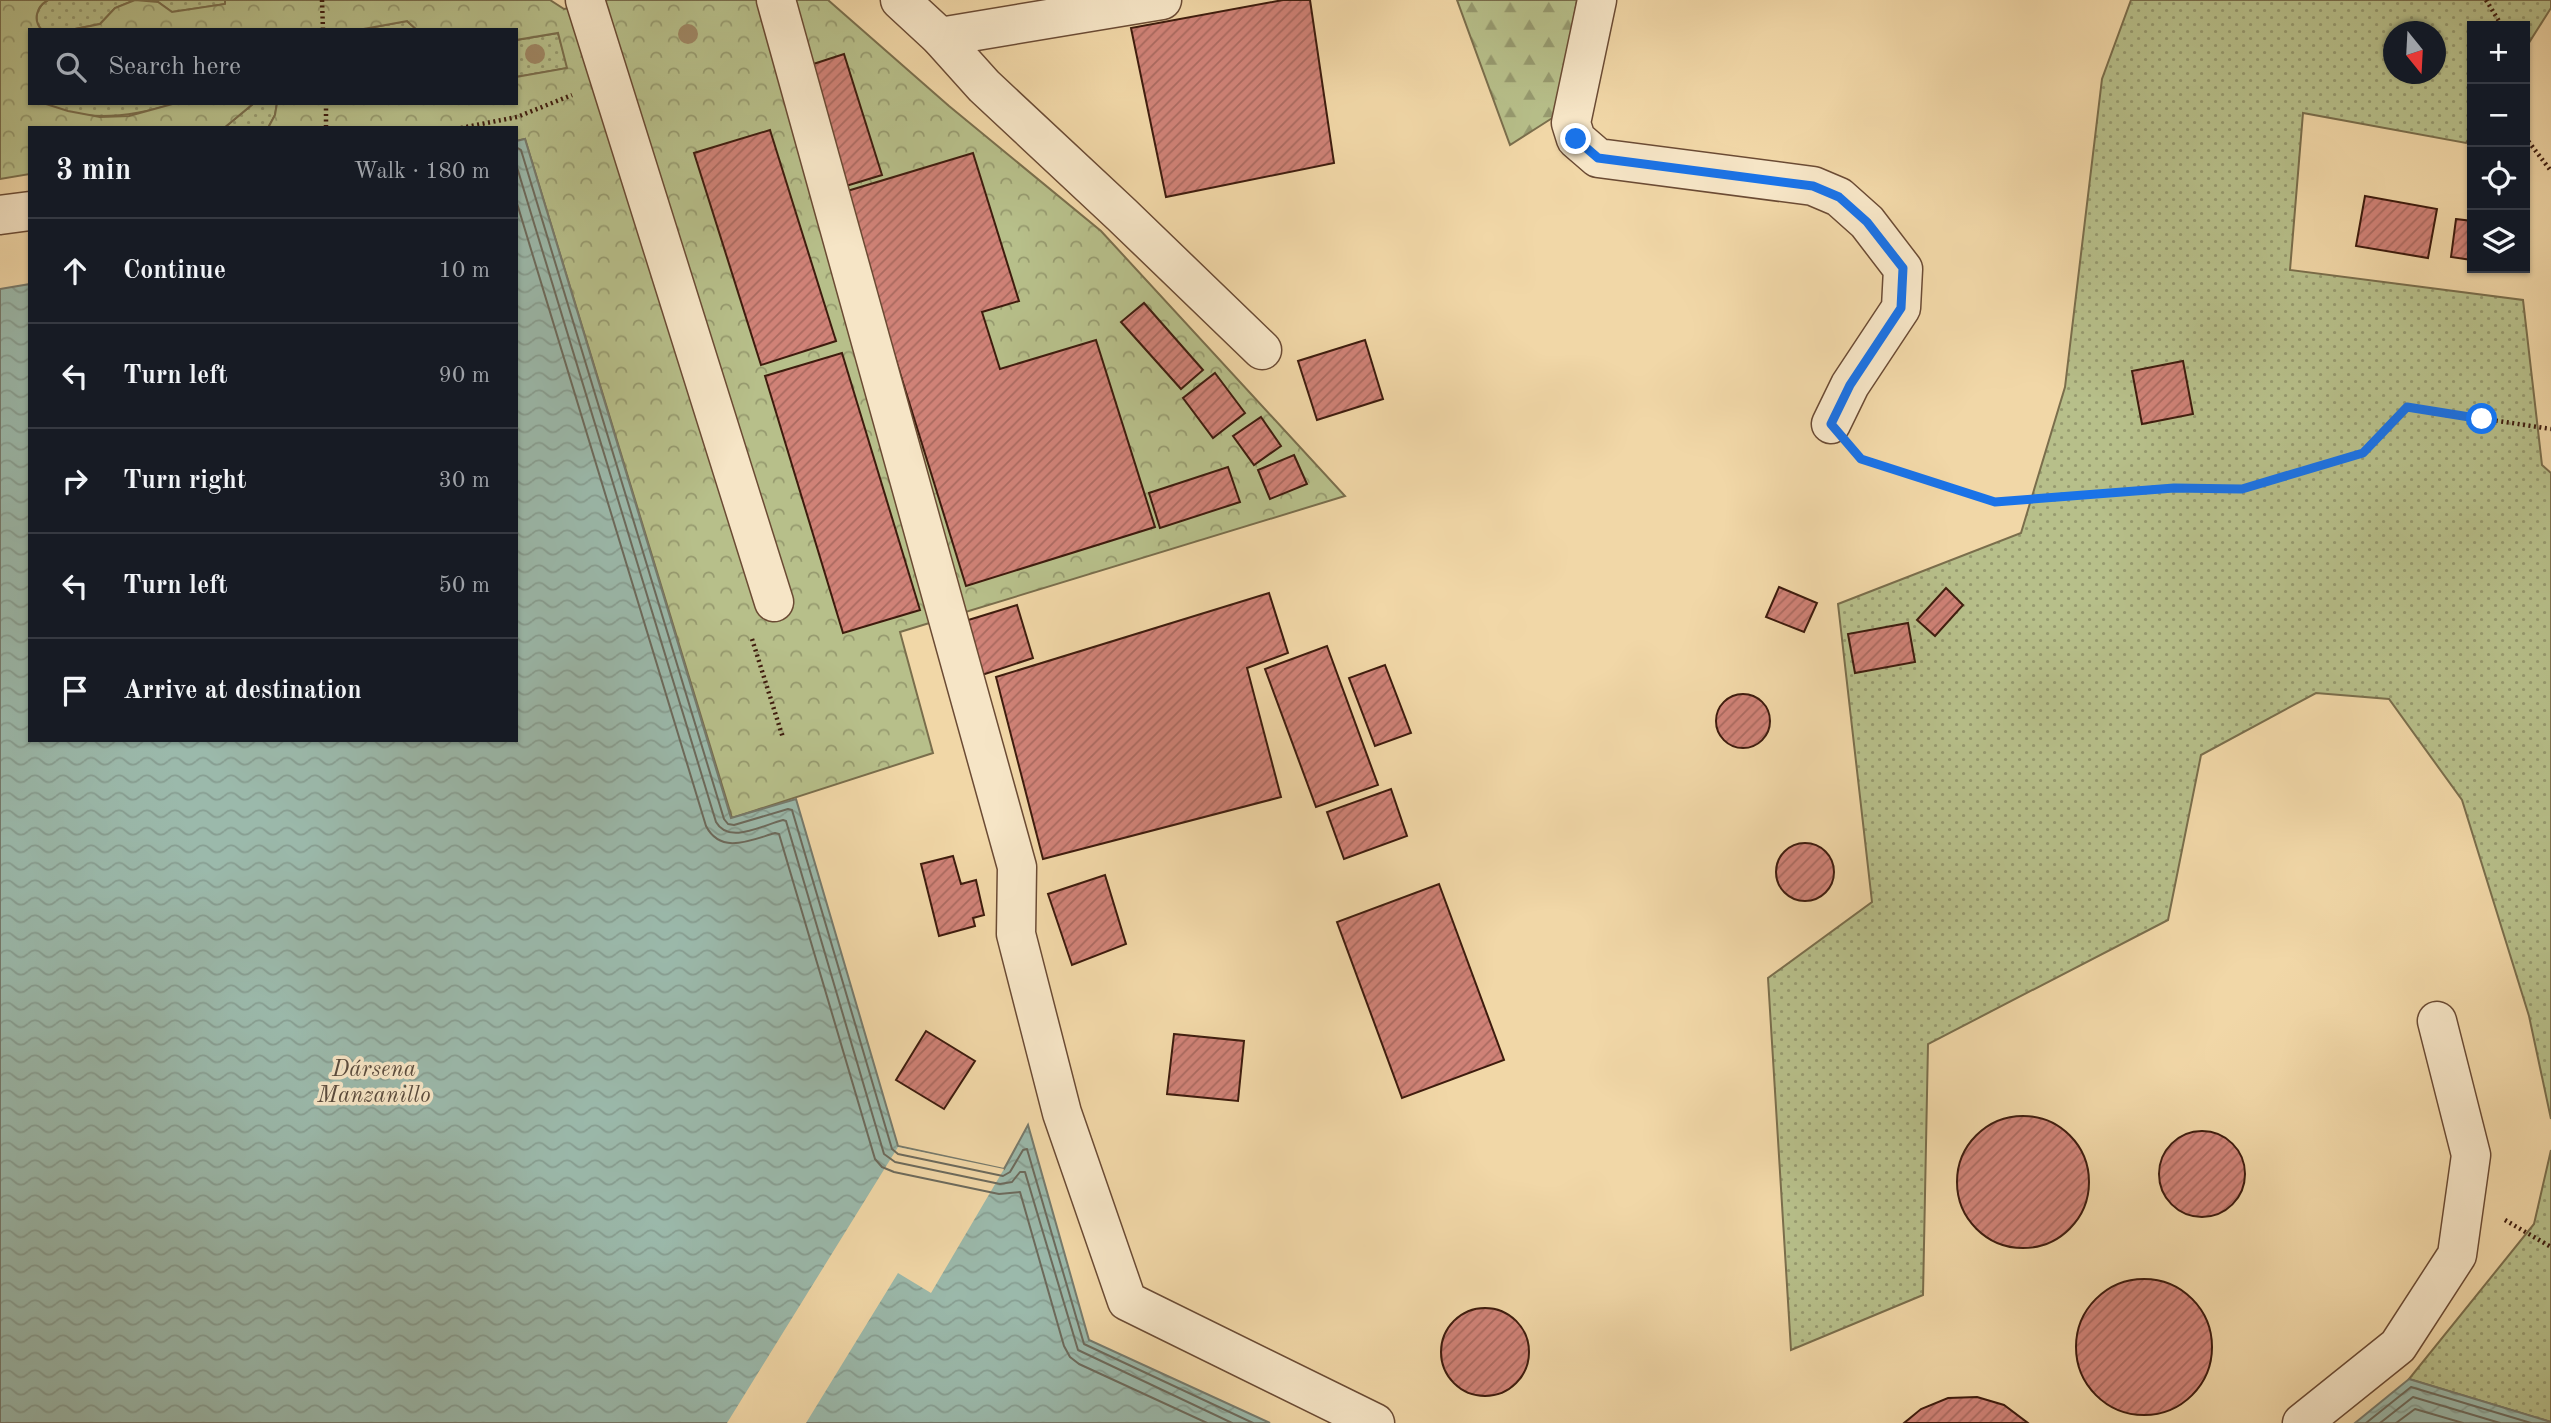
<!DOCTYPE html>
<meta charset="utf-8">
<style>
:root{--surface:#171b24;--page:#20242c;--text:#f1f3f6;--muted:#9ea1a6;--line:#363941}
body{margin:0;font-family:"Old Standard TT",serif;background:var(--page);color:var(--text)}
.controls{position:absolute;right:21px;top:21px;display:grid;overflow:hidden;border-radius:0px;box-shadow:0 2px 5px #0004}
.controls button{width:63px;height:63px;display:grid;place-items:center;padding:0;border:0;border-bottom:2px solid var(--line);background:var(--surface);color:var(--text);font:35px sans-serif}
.compass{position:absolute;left:2383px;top:21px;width:63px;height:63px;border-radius:50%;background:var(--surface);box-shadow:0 2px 5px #0004;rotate:162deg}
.stop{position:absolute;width:21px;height:21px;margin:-16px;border:5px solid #1a73e8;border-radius:50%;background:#fff}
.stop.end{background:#1a73e8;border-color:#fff;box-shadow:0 2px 7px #0008}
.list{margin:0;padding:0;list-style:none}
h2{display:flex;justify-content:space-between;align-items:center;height:91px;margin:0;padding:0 28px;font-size:30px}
h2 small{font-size:23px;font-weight:400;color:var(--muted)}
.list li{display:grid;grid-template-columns:46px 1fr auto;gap:21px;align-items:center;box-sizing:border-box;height:105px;padding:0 28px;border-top:2px solid var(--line)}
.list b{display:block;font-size:26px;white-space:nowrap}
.list em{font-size:23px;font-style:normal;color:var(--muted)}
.icon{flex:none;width:38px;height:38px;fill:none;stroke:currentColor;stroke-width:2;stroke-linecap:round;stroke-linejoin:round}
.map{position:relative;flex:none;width:2551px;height:1423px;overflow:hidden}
.search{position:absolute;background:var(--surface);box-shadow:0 2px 5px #0004;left:28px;top:28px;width:490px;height:77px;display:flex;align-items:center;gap:18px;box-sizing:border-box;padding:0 24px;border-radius:0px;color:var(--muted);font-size:26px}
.panel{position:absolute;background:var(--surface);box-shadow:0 2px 5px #0004;left:28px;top:126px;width:490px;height:616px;border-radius:0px}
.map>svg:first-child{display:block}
</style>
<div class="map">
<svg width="2551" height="1423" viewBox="0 0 2551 1423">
<defs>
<pattern id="grass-dots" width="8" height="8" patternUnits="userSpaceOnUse" patternTransform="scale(1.75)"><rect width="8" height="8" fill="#b7bf8a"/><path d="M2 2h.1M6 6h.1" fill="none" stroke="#969a6f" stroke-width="1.8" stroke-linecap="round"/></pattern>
<pattern id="forest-firs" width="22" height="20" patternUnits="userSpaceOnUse" patternTransform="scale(1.75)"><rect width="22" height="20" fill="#b7bf8a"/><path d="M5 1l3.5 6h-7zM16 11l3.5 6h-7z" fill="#969a6f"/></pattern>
<pattern id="park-crowns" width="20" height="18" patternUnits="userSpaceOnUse" patternTransform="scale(1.75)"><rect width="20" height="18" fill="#b7bf8a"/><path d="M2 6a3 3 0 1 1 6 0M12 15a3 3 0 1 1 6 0" fill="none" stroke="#969a6f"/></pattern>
<pattern id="water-waves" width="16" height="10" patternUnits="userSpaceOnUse" patternTransform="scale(1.75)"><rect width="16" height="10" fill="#9bb9ab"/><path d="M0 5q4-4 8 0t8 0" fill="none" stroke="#879e92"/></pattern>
<pattern id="building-hatch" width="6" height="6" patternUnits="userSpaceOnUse" patternTransform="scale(1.75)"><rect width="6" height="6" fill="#d08277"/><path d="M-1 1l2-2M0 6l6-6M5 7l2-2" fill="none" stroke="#aa6a60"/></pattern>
</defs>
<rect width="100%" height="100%" fill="#f1d7a7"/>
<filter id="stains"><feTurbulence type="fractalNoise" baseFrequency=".00286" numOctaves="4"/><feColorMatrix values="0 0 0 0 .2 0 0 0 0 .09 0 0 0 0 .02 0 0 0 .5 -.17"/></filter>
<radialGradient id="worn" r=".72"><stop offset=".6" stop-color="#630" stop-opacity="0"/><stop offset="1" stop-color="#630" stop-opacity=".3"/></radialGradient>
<g fill="url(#grass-dots)" stroke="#7a6e4c" stroke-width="2" fill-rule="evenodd">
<path d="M48,0H135L115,8L100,24L70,30H42C32,20 37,6 48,0Z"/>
<path d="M138,0H225L226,4L172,12L158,2Z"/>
<path d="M2131,0H2551V8L2525,49V26H2472V133L2466,143L2303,113L2290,270L2523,300L2542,465L2551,473V1119L2529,1016L2462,800L2389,699L2316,693L2201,755L2168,920L1928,1044L1923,1295L1791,1350L1768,978L1872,902L1838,604L2021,533L2065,387L2102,79ZM2394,32H2436V74H2394Z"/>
<path d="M407,21L417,30H358Z"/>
<path d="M558,33L568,68L516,77V40Z"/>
<path d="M43,103H176C133,117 85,124 43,103Z"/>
<path d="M254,103H277L275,115L268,128H224Z"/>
<path d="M2551,1150V1422L2409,1379L2534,1224Z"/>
</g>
<path fill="url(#forest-firs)" stroke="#7a6e4c" stroke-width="2" d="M1457,0H1577L1557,115L1510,145Z"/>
<g fill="url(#park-crowns)" stroke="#7a6e4c" stroke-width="2">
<path d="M0,0H48C37,6 32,20 42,30H30V103H43L68,111L100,117L129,116L176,103H254L224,128H30V174L0,179Z"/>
<path d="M135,0L158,2L172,12L225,4V0H550L564,9L608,0H828L949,106L1101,231L1345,496L900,632L933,753L732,818L525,139L516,141V128H268L275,115L277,103H516V77L567,68L558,33L516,40V30H417L407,21L358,30H70L100,24L115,8Z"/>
</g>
<g fill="url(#water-waves)" stroke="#767a6c" stroke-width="2">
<path d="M525,139L731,818L796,799L898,1146L1004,1169L1028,1125L1089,1340L1270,1423H0V289L30,284V740H516V141Z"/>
<path d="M2409,1379L2551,1422V1423H2355Z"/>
</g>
<path fill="#f1d7a7" d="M898,1147L1004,1169L931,1293L898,1273L806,1423H727Z"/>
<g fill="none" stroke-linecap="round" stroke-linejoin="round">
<g stroke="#6c6a5c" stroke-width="2">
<path d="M516,147L521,150L724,819L728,824L734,825L788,809L792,810L892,1149L898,1154L1003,1176L1010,1172L1023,1150L1027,1149L1084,1344L1253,1423"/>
<path d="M516,164L716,822C729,845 763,825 783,820L786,821L884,1154L895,1162L1000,1184L1012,1182L1020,1172H1025L1078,1350L1232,1423"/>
<path d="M516,200L706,826C721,855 751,840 775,833L779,834L875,1159L882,1167L894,1172L999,1194L1020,1192L1064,1346L1070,1357L1079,1364L1207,1423"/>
<path d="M2366,1423L2411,1387L2531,1423"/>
<path d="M2380,1423L2413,1397L2500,1423"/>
<path d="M2396,1423L2415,1409L2463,1423"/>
</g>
</g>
<g fill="url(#building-hatch)" stroke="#3e1c0e" stroke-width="2">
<path d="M1283,0H1310L1334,163L1166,197L1131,28Z"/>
<path d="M844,54L882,175L836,189L798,69Z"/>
<path d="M770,130L836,341L761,365L694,153Z"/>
<path d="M973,153L1019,301L982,312L1000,369L1096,340L1155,527L966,586L844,192Z"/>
<path d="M2365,196L2437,209L2428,258L2356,246Z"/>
<path d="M2456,219L2472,221V260L2451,257Z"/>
<path d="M1144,303L1203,370L1181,389L1121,322Z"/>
<path d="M1365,340L1383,399L1317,420L1298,361Z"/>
<path d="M842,353L920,610L843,633L765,376Z"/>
<path d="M2183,361L2193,414L2142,424L2132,371Z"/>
<path d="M1215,373L1245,413L1213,438L1183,398Z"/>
<path d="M1261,417L1281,446L1254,465L1233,436Z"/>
<path d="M1294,455L1307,484L1270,499L1258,470Z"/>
<path d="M1228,467L1240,502L1160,528L1149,493Z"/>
<path d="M1779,587L1817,603L1804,632L1766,617Z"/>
<path d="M1946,588L1963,605L1935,636L1917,620Z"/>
<path d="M1269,593L1288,653L1247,668L1281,797L1043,859L996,677Z"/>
<path d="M1017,605L1033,658L979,676L962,622Z"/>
<path d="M1908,623L1915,662L1855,673L1848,634Z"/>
<path d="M1327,646L1378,785L1316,807L1265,669Z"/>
<path d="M1385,665L1411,733L1375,746L1349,678Z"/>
<circle cx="1743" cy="721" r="27"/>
<path d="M1391,789L1407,836L1344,859L1327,812Z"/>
<circle cx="1805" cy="872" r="29"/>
<path d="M953,856L961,884L976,880L984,915L973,918L975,926L939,936L921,864Z"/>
<path d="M1105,875L1126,944L1072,965L1048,894Z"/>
<path d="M1439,884L1504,1060L1402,1098L1337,922Z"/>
<path d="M926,1031L975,1061L944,1109L896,1080Z"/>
<path d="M1174,1034L1244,1041L1238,1101L1167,1094Z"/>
<circle cx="2023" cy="1182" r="66"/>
<circle cx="2202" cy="1174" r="43"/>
<circle cx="2144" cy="1347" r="68"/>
<circle cx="1485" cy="1352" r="44"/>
<path d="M1977,1397L2004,1405L2028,1423H1904L1921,1409L1948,1398Z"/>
</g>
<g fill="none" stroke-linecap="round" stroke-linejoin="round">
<g stroke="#6b4b34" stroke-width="41">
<g id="minor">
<path d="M585,0L774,602"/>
<path d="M776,0L1017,867L1016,934L1062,1113L1127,1301L1375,1423"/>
<path d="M900,0L940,37L984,86L1121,214L1262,350"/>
<path d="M1597,0L1571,123L1576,139L1598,158L1813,186L1839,197L1867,222L1903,269L1901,308L1850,385L1831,424"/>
<path d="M940,37L1162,0"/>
<path d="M0,215L30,211"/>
<path d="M2302,1423L2398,1346L2457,1255L2471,1155L2437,1021"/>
</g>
</g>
<g stroke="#3e1c0e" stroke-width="4.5" stroke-dasharray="2 3.5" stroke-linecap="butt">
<path d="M322,0L323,30"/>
<path d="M2486,0L2502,26"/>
<path d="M326,103V128"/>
<path d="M461,128L517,117L572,95"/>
<path d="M2525,137L2551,171"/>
<path d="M1859,457L1995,502L2174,487L2242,490L2363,453L2407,407L2551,429"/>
<path d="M752,639L783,738"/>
<path d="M2505,1220L2551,1247"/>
</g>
<use href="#minor" stroke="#f6e5c6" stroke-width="38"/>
</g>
<g fill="#9f8764">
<circle cx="688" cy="34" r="10"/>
<circle cx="535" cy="54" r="10"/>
</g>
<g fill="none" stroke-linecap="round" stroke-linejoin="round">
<path stroke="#1a73e8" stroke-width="9" d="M1576,139L1598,158L1813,186L1839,197L1867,222L1903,268L1901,308L1850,385L1831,424L1861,459L1995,502L2174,488L2242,489L2363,453L2407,407L2482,419"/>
</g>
<g text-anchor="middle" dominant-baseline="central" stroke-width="7" stroke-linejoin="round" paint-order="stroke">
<g font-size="23" font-style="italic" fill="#5a4b3d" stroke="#f6e5c6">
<text x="374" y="1069">Dársena<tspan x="374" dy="26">Manzanillo</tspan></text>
</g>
</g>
<rect width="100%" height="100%" filter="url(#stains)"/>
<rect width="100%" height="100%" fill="url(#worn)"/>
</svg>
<div class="controls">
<button>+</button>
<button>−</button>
<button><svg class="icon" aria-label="locate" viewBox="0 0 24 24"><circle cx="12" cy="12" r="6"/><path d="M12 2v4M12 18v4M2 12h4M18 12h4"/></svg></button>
<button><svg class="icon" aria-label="layers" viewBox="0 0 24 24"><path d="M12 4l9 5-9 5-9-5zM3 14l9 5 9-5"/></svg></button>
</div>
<svg class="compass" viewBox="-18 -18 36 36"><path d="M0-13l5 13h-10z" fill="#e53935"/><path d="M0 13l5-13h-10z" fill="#9ea1a6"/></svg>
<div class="stop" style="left:2482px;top:419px"></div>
<div class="stop end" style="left:1576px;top:139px"></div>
<div class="search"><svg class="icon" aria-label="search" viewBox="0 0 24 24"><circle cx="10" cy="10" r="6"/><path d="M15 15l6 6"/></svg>Search here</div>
<section class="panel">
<h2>3 min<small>Walk · 180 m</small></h2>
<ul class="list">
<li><svg class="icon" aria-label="ahead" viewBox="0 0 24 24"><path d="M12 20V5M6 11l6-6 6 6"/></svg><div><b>Continue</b></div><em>10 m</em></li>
<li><svg class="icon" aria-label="left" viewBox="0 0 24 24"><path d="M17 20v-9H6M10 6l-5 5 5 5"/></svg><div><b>Turn left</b></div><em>90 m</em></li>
<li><svg class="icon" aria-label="right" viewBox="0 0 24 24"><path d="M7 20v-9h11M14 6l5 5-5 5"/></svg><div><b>Turn right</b></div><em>30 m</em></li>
<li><svg class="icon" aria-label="left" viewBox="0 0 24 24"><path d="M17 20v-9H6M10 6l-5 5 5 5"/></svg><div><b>Turn left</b></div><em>50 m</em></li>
<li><svg class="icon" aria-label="arrive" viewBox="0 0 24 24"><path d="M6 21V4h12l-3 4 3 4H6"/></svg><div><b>Arrive at destination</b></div></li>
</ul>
</section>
</div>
